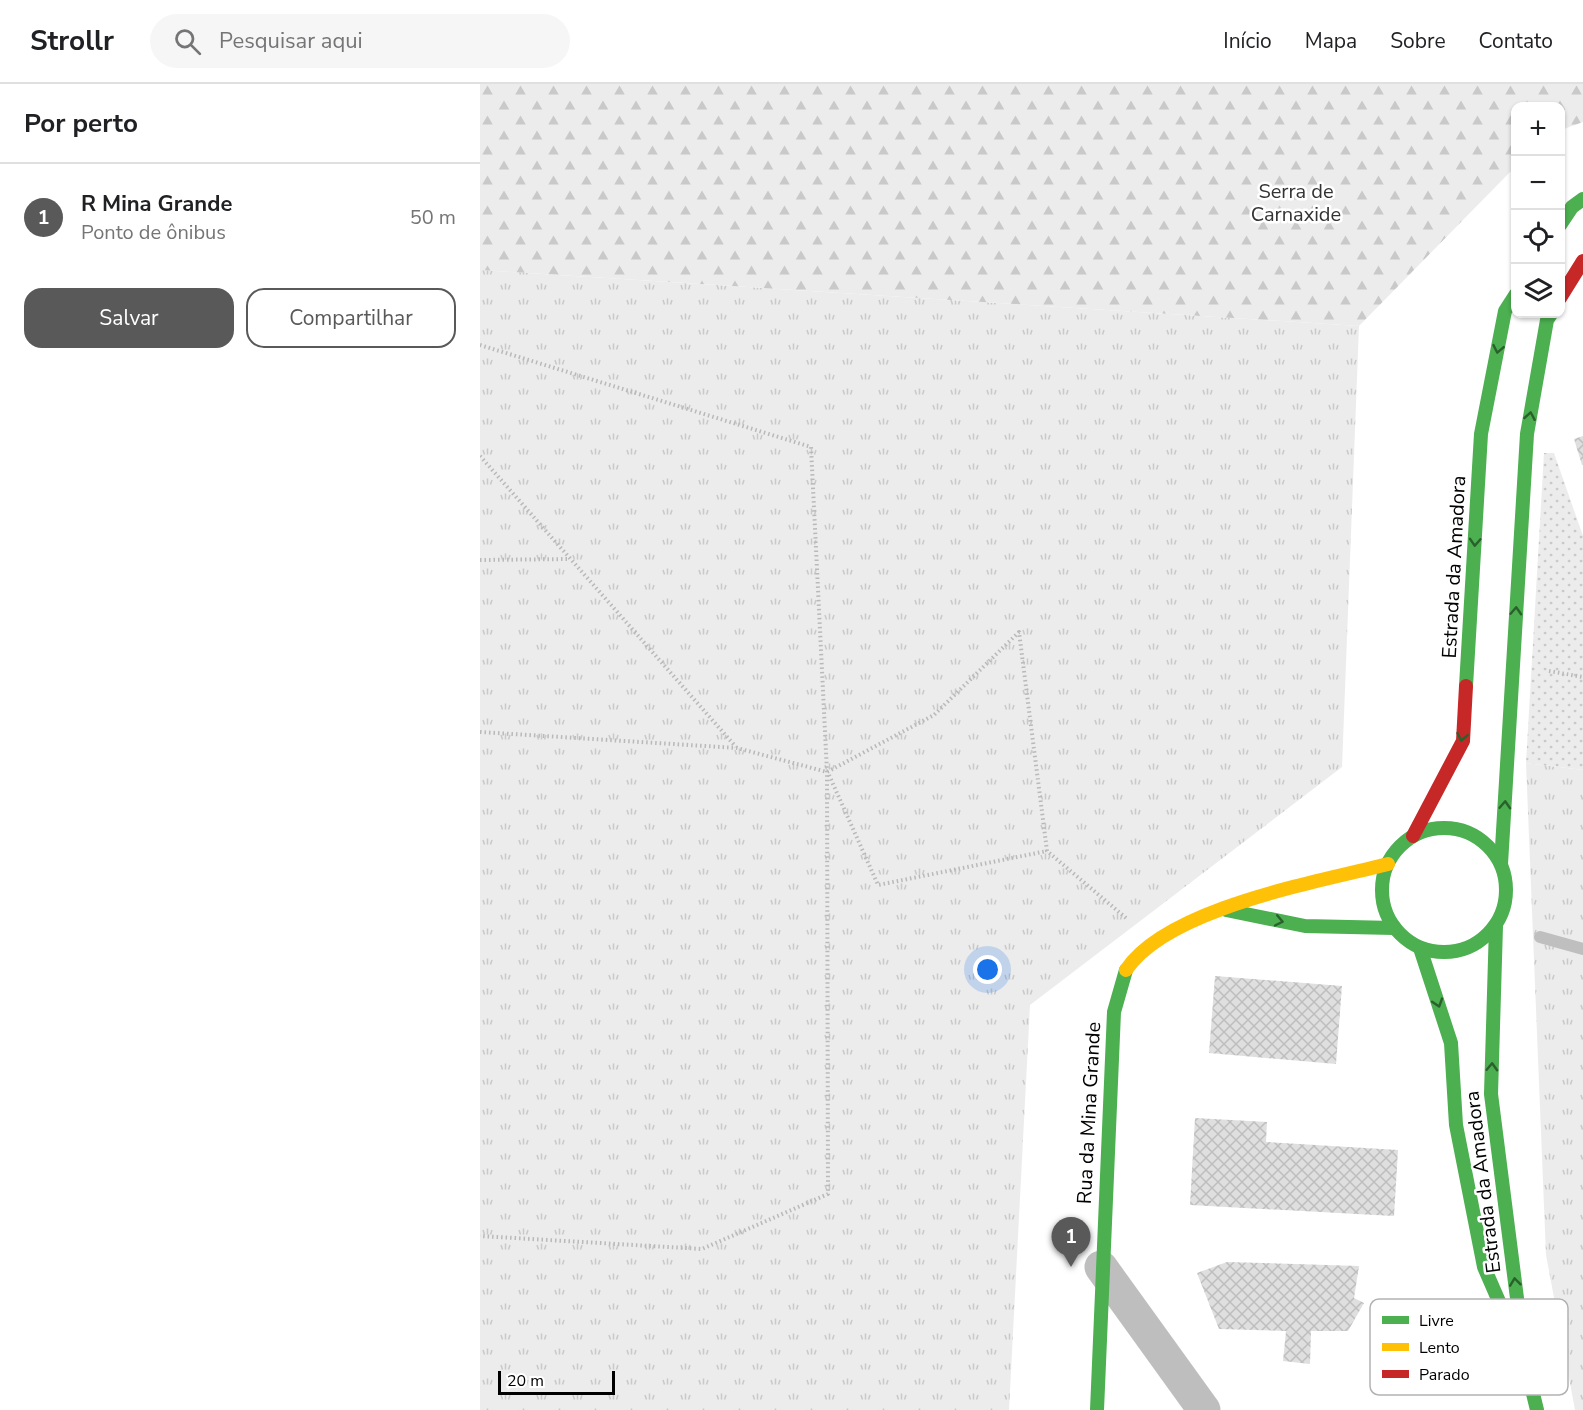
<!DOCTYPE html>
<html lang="pt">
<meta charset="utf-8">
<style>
:root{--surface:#fff;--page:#f6f6f6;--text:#202124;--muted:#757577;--line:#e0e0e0;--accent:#595959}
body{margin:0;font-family:"Nunito Sans",sans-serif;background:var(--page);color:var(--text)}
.controls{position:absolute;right:18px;top:18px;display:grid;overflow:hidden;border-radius:12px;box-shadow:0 2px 4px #0004}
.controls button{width:54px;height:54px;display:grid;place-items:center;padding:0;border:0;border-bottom:2px solid var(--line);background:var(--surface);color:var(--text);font:30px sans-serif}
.scale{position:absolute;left:18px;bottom:15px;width:117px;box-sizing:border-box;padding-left:6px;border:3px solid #000;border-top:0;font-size:16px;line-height:21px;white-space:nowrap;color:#000;-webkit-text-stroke:4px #fff;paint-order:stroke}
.you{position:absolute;left:508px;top:886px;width:21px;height:21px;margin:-15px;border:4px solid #fff;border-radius:50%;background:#1a73e8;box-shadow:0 0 0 9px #1a73e833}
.badge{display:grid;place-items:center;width:39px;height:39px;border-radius:50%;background:var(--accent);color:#fff;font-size:20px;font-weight:700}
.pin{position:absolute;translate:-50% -50px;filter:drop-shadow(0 2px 3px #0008)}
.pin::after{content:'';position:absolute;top:32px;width:21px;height:18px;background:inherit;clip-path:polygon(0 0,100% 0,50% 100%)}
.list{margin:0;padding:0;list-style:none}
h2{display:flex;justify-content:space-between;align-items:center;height:78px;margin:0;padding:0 24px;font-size:26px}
h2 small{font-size:20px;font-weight:400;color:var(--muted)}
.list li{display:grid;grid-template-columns:39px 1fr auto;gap:18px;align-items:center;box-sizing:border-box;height:108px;padding:0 24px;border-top:2px solid var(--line)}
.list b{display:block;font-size:22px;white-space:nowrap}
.list p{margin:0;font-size:20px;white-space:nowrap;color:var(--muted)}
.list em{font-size:20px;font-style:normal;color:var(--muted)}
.actions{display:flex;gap:12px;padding:18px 24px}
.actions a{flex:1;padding:14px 0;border:2px solid var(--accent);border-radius:18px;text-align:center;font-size:21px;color:var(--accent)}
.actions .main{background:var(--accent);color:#fff}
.icon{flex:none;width:33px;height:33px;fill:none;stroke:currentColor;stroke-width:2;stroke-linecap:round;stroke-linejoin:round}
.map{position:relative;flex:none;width:1103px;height:1326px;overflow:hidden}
header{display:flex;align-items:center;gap:36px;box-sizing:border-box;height:84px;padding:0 30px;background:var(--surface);border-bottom:2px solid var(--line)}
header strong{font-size:28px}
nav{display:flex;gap:33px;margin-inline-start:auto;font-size:21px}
.search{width:420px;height:54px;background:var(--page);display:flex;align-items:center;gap:15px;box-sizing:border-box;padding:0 21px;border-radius:33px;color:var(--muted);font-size:22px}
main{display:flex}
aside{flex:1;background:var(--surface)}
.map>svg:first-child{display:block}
</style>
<header>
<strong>Strollr</strong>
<div class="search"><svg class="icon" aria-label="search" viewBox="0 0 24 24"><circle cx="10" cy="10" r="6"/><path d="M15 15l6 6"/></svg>Pesquisar aqui</div>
<nav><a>Início</a><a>Mapa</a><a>Sobre</a><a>Contato</a></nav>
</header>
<main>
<aside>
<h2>Por perto<small></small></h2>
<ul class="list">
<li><span class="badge">1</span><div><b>R Mina Grande</b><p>Ponto de ônibus</p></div><em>50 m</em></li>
</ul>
<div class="actions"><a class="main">Salvar</a><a>Compartilhar</a></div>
</aside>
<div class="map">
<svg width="1103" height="1326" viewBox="0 0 1103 1326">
<defs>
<pattern id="grass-tufts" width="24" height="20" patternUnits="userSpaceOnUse" patternTransform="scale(1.5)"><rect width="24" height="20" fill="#ececec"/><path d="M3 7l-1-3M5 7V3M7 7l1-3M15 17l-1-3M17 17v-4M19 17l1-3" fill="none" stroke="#c9c9c9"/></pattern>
<pattern id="forest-firs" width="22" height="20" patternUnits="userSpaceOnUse" patternTransform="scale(1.5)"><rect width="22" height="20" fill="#ececec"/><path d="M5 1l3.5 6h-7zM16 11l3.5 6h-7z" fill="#c9c9c9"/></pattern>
<pattern id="park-dots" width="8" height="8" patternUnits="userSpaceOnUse" patternTransform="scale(1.5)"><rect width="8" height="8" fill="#ececec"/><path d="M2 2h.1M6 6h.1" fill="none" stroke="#c9c9c9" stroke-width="1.8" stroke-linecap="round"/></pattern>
<pattern id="building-cross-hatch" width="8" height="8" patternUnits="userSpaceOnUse" patternTransform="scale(1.5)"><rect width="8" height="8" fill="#dfdfdf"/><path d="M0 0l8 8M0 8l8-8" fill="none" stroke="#bebebe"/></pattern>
</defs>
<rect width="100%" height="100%" fill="#fff"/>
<g fill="url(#grass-tufts)">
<path d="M0,186L879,242L862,683L550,921L529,1326H0Z"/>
<path d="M1046,679L1103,686V1326H1095L1066,1171Z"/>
</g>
<path fill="url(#forest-firs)" d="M0,0H1103V38L1081,46L1080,22H1036L1035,83L879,242L0,186Z"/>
<path fill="url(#park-dots)" d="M1064,369H1074L1103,452V686L1046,679Z"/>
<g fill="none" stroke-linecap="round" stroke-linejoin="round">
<path stroke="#bfbfbf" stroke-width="12" d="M1060,853L1103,865"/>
</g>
<g fill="url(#building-cross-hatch)">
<path d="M1103,352V381H1102L1094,355Z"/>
<path d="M735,892L862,902L856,980L729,969Z"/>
<path d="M715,1034L787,1038L786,1058L918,1066L914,1132L710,1121Z"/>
<path d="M747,1178L879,1182L874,1214L884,1219L868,1247H831L830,1280L803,1277L806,1247L739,1245L717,1189Z"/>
</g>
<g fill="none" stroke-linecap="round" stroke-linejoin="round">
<g stroke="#b9b9b9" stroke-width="4" stroke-dasharray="1.5 3" stroke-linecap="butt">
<path d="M0,261L331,363L347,688L348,1110L222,1165L0,1152"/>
<path d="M0,372L256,663"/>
<path d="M0,476L90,475"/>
<path d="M1069,587L1103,593"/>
<path d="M0,648L257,664L347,688L454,631L539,548L567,767L646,834"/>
<path d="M349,691L398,801L567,767"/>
</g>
<path stroke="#bebebe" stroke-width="33" d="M621,1183L724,1326"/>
<g stroke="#4caf50" stroke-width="14">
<path d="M1080,141L1092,123L1103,115"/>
<path d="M986,602L1001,350L1025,227L1036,210"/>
<circle cx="964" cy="806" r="62"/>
<path d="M1021,780L1047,350L1067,236L1071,230"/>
<path d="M746,826L825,842L914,844"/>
<path d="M1016,842L1011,1010L1045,1277L1057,1326"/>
<path d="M940,864L971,959L976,1041L1004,1183L1031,1245"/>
<path d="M617,1326L634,928L646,886"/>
</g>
<path stroke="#ffc107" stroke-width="14" d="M646,886C687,824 838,798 908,780"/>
<g stroke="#c62828" stroke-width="14">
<path d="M1080,214L1103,177"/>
<path d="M933,752L983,657L986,602"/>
</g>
</g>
<defs><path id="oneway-chevron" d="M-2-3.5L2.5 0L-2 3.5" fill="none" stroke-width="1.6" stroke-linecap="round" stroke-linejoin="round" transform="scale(1.5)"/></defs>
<g stroke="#2a602c">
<use href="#oneway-chevron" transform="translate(1018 265) rotate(101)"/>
<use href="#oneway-chevron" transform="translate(1050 332) rotate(-80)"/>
<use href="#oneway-chevron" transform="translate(995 458) rotate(93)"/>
<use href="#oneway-chevron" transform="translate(1036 527) rotate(-87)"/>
<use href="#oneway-chevron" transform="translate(982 653) rotate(101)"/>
<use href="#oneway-chevron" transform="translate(1025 721) rotate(-87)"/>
<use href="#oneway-chevron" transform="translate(799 837) rotate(12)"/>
<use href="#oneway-chevron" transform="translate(958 919) rotate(72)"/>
<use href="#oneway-chevron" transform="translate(1012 983) rotate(-88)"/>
<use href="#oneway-chevron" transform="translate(1035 1198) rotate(-97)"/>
</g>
<g text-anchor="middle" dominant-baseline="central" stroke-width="5" stroke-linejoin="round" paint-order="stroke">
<g font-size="20" fill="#333" stroke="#fff">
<text x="816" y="107">Serra de<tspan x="816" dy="23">Carnaxide</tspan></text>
</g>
<g font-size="20" fill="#000" stroke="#fff">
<text transform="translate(974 483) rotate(-87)">Estrada da Amadora</text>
<text transform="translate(609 1029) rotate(-87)">Rua da Mina Grande</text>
<text transform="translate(1003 1098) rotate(-97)">Estrada da Amadora</text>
</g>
</g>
<rect x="890" y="1215" width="198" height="96" rx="9" fill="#fff" stroke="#b2b2b2" stroke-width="1.5"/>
<rect x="902" y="1232" width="27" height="8" fill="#4caf50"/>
<rect x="902" y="1259" width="27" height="8" fill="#ffc107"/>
<rect x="902" y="1286" width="27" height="8" fill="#c62828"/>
<g font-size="16" fill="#000">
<text x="939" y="1242">Livre</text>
<text x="939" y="1269">Lento</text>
<text x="939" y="1296">Parado</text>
</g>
</svg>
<div class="controls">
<button>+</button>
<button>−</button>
<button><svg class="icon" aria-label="locate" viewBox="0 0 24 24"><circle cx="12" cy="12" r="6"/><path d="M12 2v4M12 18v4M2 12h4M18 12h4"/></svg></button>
<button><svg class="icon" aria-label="layers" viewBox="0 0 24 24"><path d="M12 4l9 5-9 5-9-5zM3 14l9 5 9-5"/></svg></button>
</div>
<div class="scale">20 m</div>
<div class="you"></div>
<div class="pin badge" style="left:591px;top:1183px">1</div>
</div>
</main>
